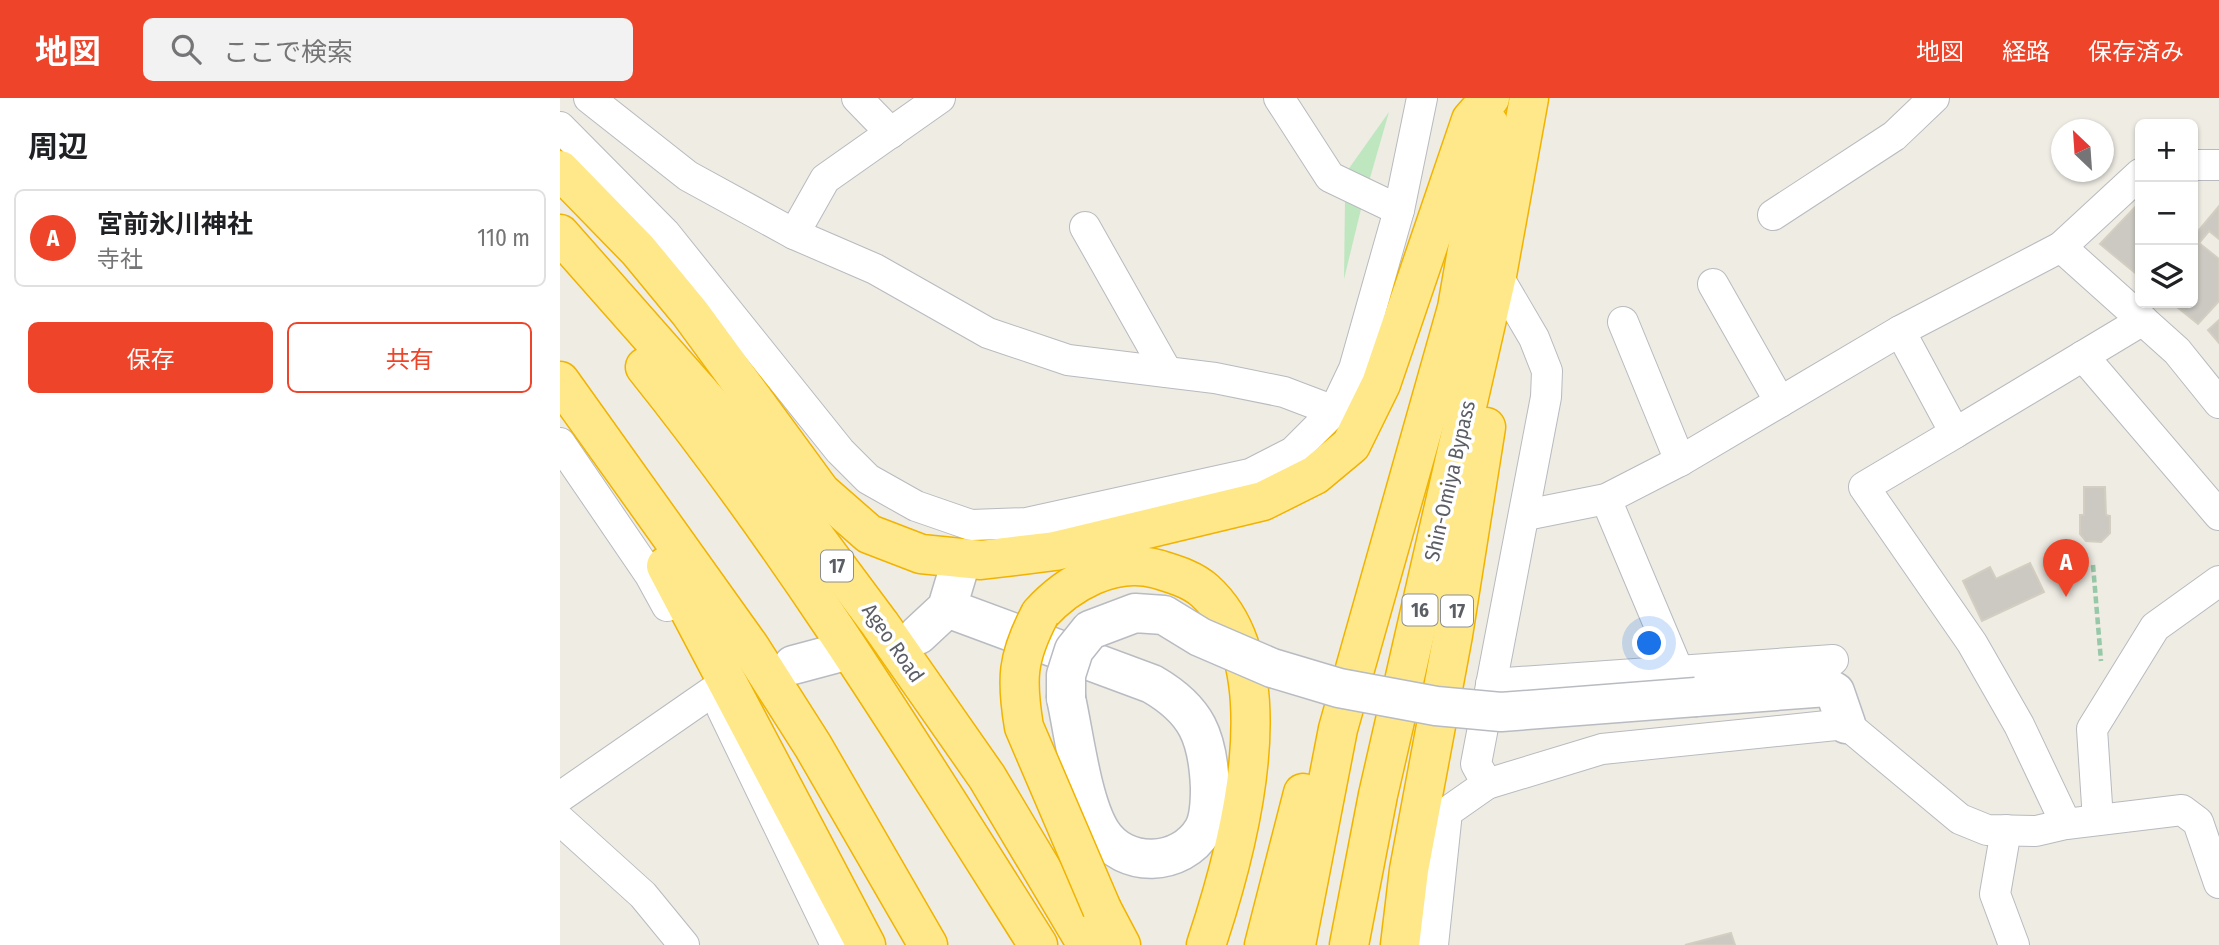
<!DOCTYPE html>
<html lang="ja">
<meta charset="utf-8">
<style>
:root{--surface:#fff;--page:#f2f2f2;--text:#202124;--muted:#757577;--line:#e0e0e0;--accent:#ee4429}
body{margin:0;font-family:"Fira Sans Condensed","Noto Sans JP",sans-serif;background:var(--page);color:var(--text)}
.controls{position:absolute;right:21px;top:21px;display:grid;overflow:hidden;border-radius:10px;box-shadow:0 2px 5px #0004}
.controls button{width:63px;height:63px;display:grid;place-items:center;padding:0;border:0;border-bottom:2px solid var(--line);background:var(--surface);color:var(--text);font:35px sans-serif}
.compass{position:absolute;left:1491px;top:21px;width:63px;height:63px;border-radius:50%;background:var(--surface);box-shadow:0 2px 5px #0004;rotate:335deg}
.you{position:absolute;left:1090px;top:546px;width:24px;height:24px;margin:-18px;border:5px solid #fff;border-radius:50%;background:#1a73e8;box-shadow:0 0 0 10px #1a73e833}
.badge{display:grid;place-items:center;width:46px;height:46px;border-radius:50%;background:var(--accent);color:#fff;font-size:23px;font-weight:700}
.pin{position:absolute;translate:-50% -58px;filter:drop-shadow(0 2px 4px #0008)}
.pin::after{content:'';position:absolute;top:37px;width:24px;height:21px;background:inherit;clip-path:polygon(0 0,100% 0,50% 100%)}
.list{margin:0;padding:0;list-style:none}
h2{display:flex;justify-content:space-between;align-items:center;height:91px;margin:0;padding:0 28px;font-size:30px}
h2 small{font-size:23px;font-weight:400;color:var(--muted)}
.list li{display:grid;grid-template-columns:46px 1fr auto;gap:21px;align-items:center;box-sizing:border-box;height:98px;margin:0 14px 14px;padding:0 14px;border:2px solid var(--line);border-radius:10px}
.list b{display:block;font-size:26px;white-space:nowrap}
.list p{margin:0;font-size:23px;white-space:nowrap;color:var(--muted)}
.list em{font-size:23px;font-style:normal;color:var(--muted)}
.actions{display:flex;gap:14px;padding:21px 28px}
.actions a{flex:1;padding:16px 0;border:2px solid var(--accent);border-radius:10px;text-align:center;font-size:24px;color:var(--accent)}
.actions .main{background:var(--accent);color:#fff}
.icon{flex:none;width:38px;height:38px;fill:none;stroke:currentColor;stroke-width:2;stroke-linecap:round;stroke-linejoin:round}
.map{position:relative;flex:none;width:1659px;height:847px;overflow:hidden}
header{display:flex;align-items:center;gap:42px;box-sizing:border-box;height:98px;padding:0 35px;background:var(--accent);color:#fff}
header strong{font-size:33px}
nav{display:flex;gap:38px;margin-inline-start:auto;font-size:24px}
.search{width:490px;height:63px;background:var(--page);display:flex;align-items:center;gap:18px;box-sizing:border-box;padding:0 24px;border-radius:10px;color:var(--muted);font-size:26px}
main{display:flex}
aside{flex:1;background:var(--surface)}
.map>svg:first-child{display:block}
</style>
<header>
<strong>地図</strong>
<div class="search"><svg class="icon" aria-label="search" viewBox="0 0 24 24"><circle cx="10" cy="10" r="6"/><path d="M15 15l6 6"/></svg>ここで検索</div>
<nav><a>地図</a><a>経路</a><a>保存済み</a></nav>
</header>
<main>
<aside>
<h2>周辺<small></small></h2>
<ul class="list">
<li><span class="badge">A</span><div><b>宮前氷川神社</b><p>寺社</p></div><em>110 m</em></li>
</ul>
<div class="actions"><a class="main">保存</a><a>共有</a></div>
</aside>
<div class="map">
<svg width="1659" height="847" viewBox="0 0 1659 847">
<rect width="100%" height="100%" fill="#eeece3"/>
<g fill="#bee7c0">
<path d="M829,14L808,87L785,76Z"/>
<path d="M785,102L802,107L784,181Z"/>
</g>
<g fill="#cbc9c2" stroke="#d3cec1" stroke-width="2">
<path d="M1580,104V179L1540,146Z"/>
<path d="M1659,108V141L1649,133L1639,145L1659,161V203L1638,226L1612,205H1633V139Z"/>
<path d="M1659,222V245L1648,232Z"/>
<path d="M1524,389H1545L1546,417L1550,418V435L1541,444L1526,443L1520,436V417H1524Z"/>
<path d="M1470,465L1484,494L1422,523L1403,483L1430,469L1436,481Z"/>
<path d="M1171,835L1175,847H1125Z"/>
</g>
<g fill="none" stroke-linecap="round" stroke-linejoin="round">
<g stroke="#b8babf" stroke-width="32">
<g id="street">
<path d="M29,0L128,78L234,136L315,171L428,235L508,262L655,280L724,294L774,313"/>
<path d="M297,0L331,35"/>
<path d="M719,0L770,79L839,112"/>
<path d="M0,29L105,135L280,353L308,381L356,408L411,427L467,425L690,376L733,354L774,313L794,271L839,112L862,0"/>
<path d="M1633,67H1659"/>
<path d="M1213,117L1334,38L1374,0"/>
<path d="M525,129L607,274"/>
<path d="M234,136L265,81L380,0"/>
<path d="M1501,149L1617,253L1659,305"/>
<path d="M1153,186L1220,304"/>
<path d="M1063,224L1120,363"/>
<path d="M1340,233L1395,335L1304,389L1412,545L1459,627L1506,726"/>
<path d="M1523,258L1659,417"/>
<path d="M1395,335L1583,222"/>
<path d="M0,345L90,477L107,508"/>
<path d="M1046,401L1118,572"/>
<path d="M966,417L1046,401L1120,363L1340,233L1501,149L1580,76"/>
<path d="M931,586L1273,562"/>
<path d="M162,611L276,847"/>
<path d="M927,686L916,666L986,299L987,273L974,240L937,177"/>
<path d="M0,699L153,593"/>
<path d="M0,722L83,797L124,847"/>
<path d="M1538,722L1532,631L1595,529L1659,483"/>
<path d="M1446,732L1435,796L1454,847"/>
<path d="M873,847L887,714L927,686L1042,651L1286,626L1400,721L1427,732L1476,733L1506,726L1622,712L1638,724L1659,785"/>
</g>
</g>
<g stroke="#b8bbc1" stroke-width="41">
<g id="secondary">
<path d="M387,510L592,586C637,612 648,639 650,690C650,703 650,720 643,732C621,769 564,771 541,734C522,704 514,636 506,600"/>
<path d="M358,537L387,510L399,470"/>
<path d="M233,567L278,555"/>
<path d="M1136,599L1267,589L1275,594L1286,626"/>
</g>
</g>
<g stroke="#f1b300" stroke-width="41">
<g id="highway">
<path d="M0,72L78,152L130,215L261,394L309,436L361,456L421,462L495,453L703,403L755,377L791,347L821,286L911,22L930,0"/>
<path d="M0,136L188,349L320,526L427,679L527,847"/>
<path d="M85,269C231,451 353,649 478,847"/>
<path d="M0,283L190,549L253,648L368,847"/>
<path d="M106,468L306,847"/>
<path d="M480,516C508,485 553,459 597,471C613,476 632,481 645,493C729,570 677,754 646,847"/>
<path d="M542,811L561,847"/>
<path d="M704,847L743,695"/>
<path d="M736,847L778,631L897,210L929,26"/>
<path d="M789,847L818,697L937,177L969,0"/>
<path d="M840,847L849,772L893,537L926,329"/>
</g>
</g>
<path stroke="#97c8a8" stroke-width="4.5" stroke-dasharray="7 3.5" stroke-linecap="butt" d="M1533,467L1541,563"/>
<use href="#street" stroke="#fff" stroke-width="30"/>
<use href="#secondary" stroke="#fff" stroke-width="38"/>
<use href="#highway" stroke="#ffe889" stroke-width="38"/>
<g stroke="#b8bbc1" stroke-width="41" stroke-linecap="butt">
<path id="secondary-bridge" d="M506,600V577L514,552L530,532L575,515L604,517L640,539L712,570L779,590L876,608L941,614L1136,599"/>
</g>
<g stroke="#f1b300" stroke-width="41" stroke-linecap="butt">
<path id="highway-bridge" d="M480,516C457,560 456,581 464,629L542,811"/>
</g>
<use href="#secondary-bridge" stroke="#fff" stroke-width="38"/>
<use href="#highway-bridge" stroke="#ffe889" stroke-width="38"/>
</g>
<g text-anchor="middle" dominant-baseline="central" stroke-width="7" stroke-linejoin="round" paint-order="stroke">
<g fill="#fff" stroke="#8c8e92" stroke-width="2">
<rect x="261" y="452.5" width="32" height="31" rx="5"/>
<rect x="842.5" y="496.5" width="35" height="31" rx="5"/>
<rect x="881" y="497.5" width="32" height="31" rx="5"/>
</g>
<g font-size="19" font-weight="bold" fill="#5b5e64">
<text x="277" y="468">17</text>
<text x="860" y="512">16</text>
<text x="897" y="513">17</text>
</g>
<g font-size="21" fill="#5b5e64" stroke="#fff">
<text transform="translate(890 383) rotate(-77)">Shin-Omiya Bypass</text>
<text transform="translate(333 545) rotate(55)">Ageo Road</text>
</g>
</g>
</svg>
<div class="controls">
<button>+</button>
<button>−</button>
<button><svg class="icon" aria-label="layers" viewBox="0 0 24 24"><path d="M12 4l9 5-9 5-9-5zM3 14l9 5 9-5"/></svg></button>
</div>
<svg class="compass" viewBox="-18 -18 36 36"><path d="M0-13l5 13h-10z" fill="#e53935"/><path d="M0 13l5-13h-10z" fill="#757577"/></svg>
<div class="you"></div>
<div class="pin badge" style="left:1506px;top:499px">A</div>
</div>
</main>
